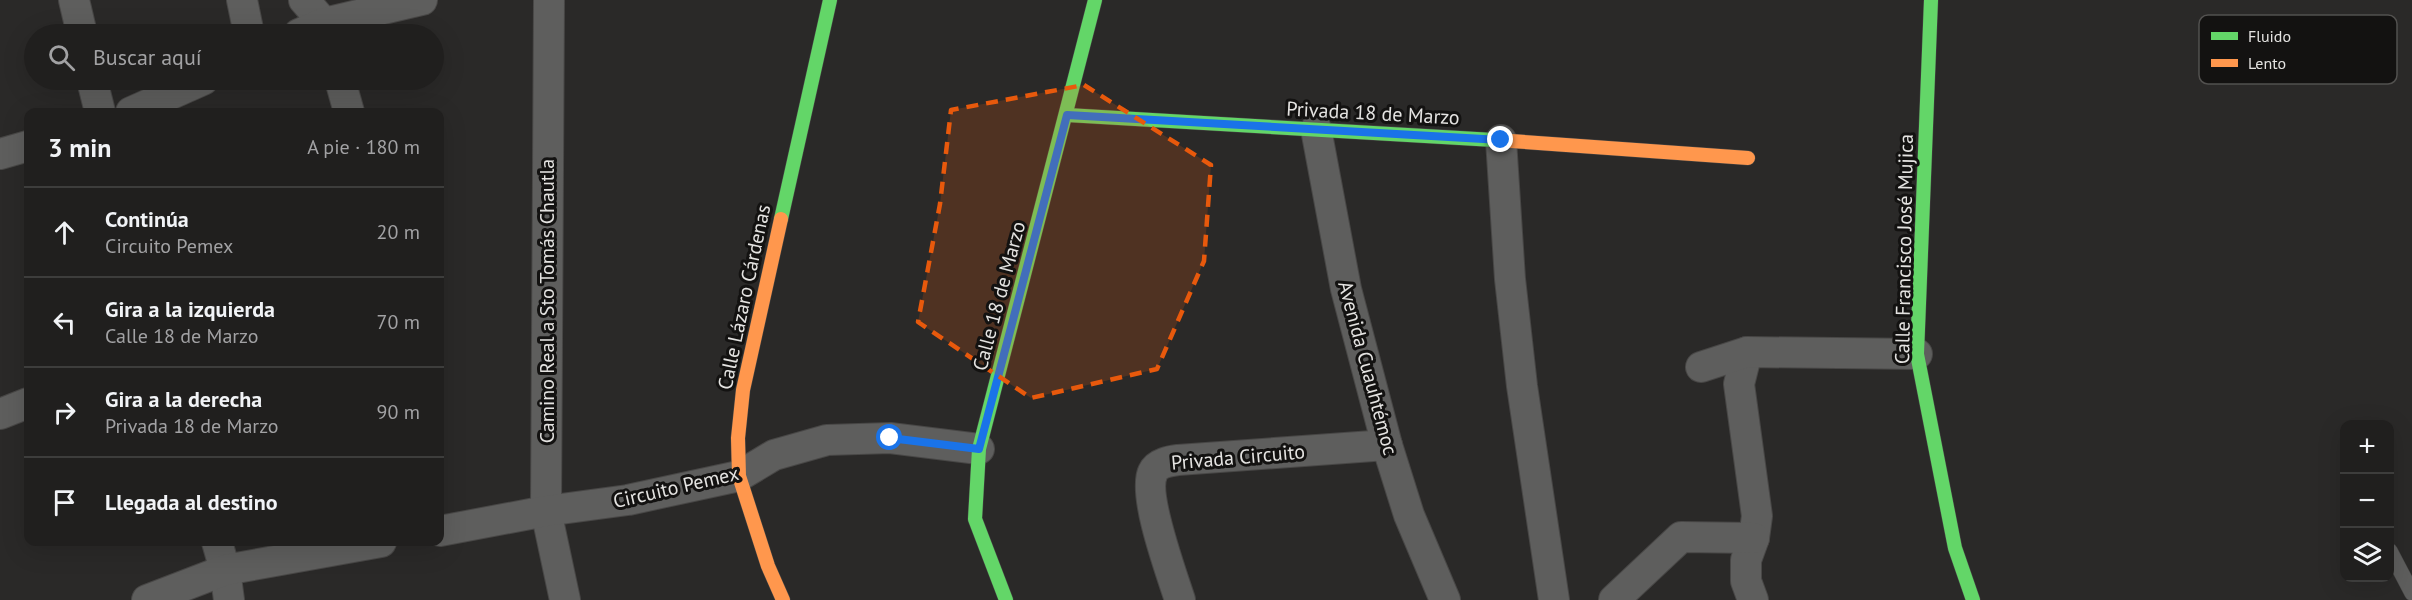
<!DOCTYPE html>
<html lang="es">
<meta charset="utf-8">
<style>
:root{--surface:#201f1e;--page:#2d2c2b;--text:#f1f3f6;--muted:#a2a2a4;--line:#3d3d3c}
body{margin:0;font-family:"PT Sans",sans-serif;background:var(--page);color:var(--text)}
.controls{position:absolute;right:18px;bottom:18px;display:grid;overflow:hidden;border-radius:12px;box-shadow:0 6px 24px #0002}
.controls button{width:54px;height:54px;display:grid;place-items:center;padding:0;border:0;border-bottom:2px solid var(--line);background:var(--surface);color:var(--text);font:30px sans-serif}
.stop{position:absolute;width:18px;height:18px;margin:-14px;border:4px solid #1a73e8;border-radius:50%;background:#fff}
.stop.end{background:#1a73e8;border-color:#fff;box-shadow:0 2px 6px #0008}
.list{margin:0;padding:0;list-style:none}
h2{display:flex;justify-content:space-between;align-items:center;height:78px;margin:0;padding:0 24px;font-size:26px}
h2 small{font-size:20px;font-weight:400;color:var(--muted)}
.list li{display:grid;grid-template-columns:39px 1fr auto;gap:18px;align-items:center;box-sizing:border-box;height:90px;padding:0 24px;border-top:2px solid var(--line)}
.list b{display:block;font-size:22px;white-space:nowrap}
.list p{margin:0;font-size:20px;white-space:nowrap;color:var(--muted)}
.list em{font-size:20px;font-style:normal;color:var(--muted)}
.icon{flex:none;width:33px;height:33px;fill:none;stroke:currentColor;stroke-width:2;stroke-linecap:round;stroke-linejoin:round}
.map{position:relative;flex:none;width:2412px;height:600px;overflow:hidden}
.search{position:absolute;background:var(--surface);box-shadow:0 6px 24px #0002;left:24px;top:24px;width:420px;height:66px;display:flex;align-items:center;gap:15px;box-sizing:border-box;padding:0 21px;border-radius:33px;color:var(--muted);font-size:22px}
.panel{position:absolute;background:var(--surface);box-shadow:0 6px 24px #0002;left:24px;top:108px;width:420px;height:438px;border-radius:12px}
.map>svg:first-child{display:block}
</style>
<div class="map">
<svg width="2412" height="600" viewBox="0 0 2412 600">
<rect width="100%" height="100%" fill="#2a2928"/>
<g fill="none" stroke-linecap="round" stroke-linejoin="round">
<g stroke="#484746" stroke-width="16">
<path id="lane" d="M2390,551L2412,593"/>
</g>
<g stroke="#484746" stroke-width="32">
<g id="street">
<path d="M74,0L82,34"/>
<path d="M242,0L249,34"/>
<path d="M304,0L324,23L327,34"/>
<path d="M549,0L546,511L565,600"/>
<path d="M299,34L324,23L422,0"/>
<path d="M92,80L100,112"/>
<path d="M340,80L349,112"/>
<path d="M131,112L203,80"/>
<path d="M1316,129L1346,289L1387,445L1409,515L1445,600"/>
<path d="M1501,140L1510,279L1522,386L1554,600"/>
<path d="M0,154L28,146"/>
<path d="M1747,352L1739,384L1757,516L1754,538L1746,560V581L1753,600"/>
<path d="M1701,367L1747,352L1917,354"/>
<path d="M0,414L28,403"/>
<path d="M440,531L546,511L628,500L739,476L774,455L827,440L890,438L979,449"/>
<path d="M217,542L225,570L229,600"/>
<path d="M147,600L225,570L381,542"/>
<path d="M1180,600C1172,575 1142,494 1153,472C1157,463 1170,461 1178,460L1387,445"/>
<path d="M1614,600L1681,537L1754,538"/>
</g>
</g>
<g stroke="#484746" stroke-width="15">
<g id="fast">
<path d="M1931,0L1917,354L1955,548L1973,600"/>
<path d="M1067,115L1511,141"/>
<path d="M781,219L830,0"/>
<path d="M1006,600L975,519L979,449L1095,0"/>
</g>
</g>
<g stroke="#484746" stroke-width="15">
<g id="slow">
<path d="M1511,141L1748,158"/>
<path d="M781,219L743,390L738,438L739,476L768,566L783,600"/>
</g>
</g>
<use href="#lane" stroke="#5e5e5d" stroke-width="15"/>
<use href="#street" stroke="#5e5e5d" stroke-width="30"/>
<use href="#fast" stroke="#63d668" stroke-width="14"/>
<use href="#slow" stroke="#ff974d" stroke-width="14"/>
</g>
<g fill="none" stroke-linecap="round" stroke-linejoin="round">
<path stroke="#1a73e8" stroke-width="8" d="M890,438L979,449L1067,115L1501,140"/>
</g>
<path fill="#e8590c" fill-opacity="0.2" stroke="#e8590c" stroke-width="4.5" stroke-dasharray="12 8" stroke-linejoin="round" d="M1084,85L1211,165L1204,261L1157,369L1031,398L918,322L940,204L951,110Z"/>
<g text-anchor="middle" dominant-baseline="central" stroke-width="6" stroke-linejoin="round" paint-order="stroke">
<g font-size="20" fill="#e4e3e1" stroke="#131211">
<text transform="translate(1373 113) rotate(3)">Privada 18 de Marzo</text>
<text transform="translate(1904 249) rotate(-89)">Calle Francisco José Mujica</text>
<text transform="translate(999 296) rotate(-75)">Calle 18 de Marzo</text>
<text transform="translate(744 297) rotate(-78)">Calle Lázaro Cárdenas</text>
<text transform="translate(547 301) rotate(-90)">Camino Real a Sto Tomás Chautla</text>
<text transform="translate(1368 368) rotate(75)">Avenida Cuauhtémoc</text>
<text transform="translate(1238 457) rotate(-5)">Privada Circuito</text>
<text transform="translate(676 487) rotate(-13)">Circuito Pemex</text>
</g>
</g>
<rect x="2199" y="15" width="198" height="69" rx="9" fill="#131211" stroke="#52514f" stroke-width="1.5"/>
<rect x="2211" y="32" width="27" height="8" fill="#63d668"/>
<rect x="2211" y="59" width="27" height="8" fill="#ff974d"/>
<g font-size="16" fill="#e4e3e1">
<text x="2248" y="42">Fluido</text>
<text x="2248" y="69">Lento</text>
</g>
</svg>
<div class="controls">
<button>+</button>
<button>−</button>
<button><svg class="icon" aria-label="layers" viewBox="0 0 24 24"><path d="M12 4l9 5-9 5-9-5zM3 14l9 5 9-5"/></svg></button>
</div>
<div class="stop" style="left:890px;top:438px"></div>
<div class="stop end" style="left:1501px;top:140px"></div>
<div class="search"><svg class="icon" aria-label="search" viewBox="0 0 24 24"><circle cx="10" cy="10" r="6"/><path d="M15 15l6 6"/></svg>Buscar aquí</div>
<section class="panel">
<h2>3 min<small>A pie · 180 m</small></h2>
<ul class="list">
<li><svg class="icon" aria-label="ahead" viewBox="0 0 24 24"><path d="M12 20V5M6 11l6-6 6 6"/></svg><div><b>Continúa</b><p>Circuito Pemex</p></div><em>20 m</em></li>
<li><svg class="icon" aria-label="left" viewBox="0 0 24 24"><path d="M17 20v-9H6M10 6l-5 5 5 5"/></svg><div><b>Gira a la izquierda</b><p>Calle 18 de Marzo</p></div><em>70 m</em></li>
<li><svg class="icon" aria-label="right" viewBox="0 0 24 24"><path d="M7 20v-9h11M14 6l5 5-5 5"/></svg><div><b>Gira a la derecha</b><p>Privada 18 de Marzo</p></div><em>90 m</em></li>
<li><svg class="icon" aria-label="arrive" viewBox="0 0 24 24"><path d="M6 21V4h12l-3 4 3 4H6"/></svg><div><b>Llegada al destino</b></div></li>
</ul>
</section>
</div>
